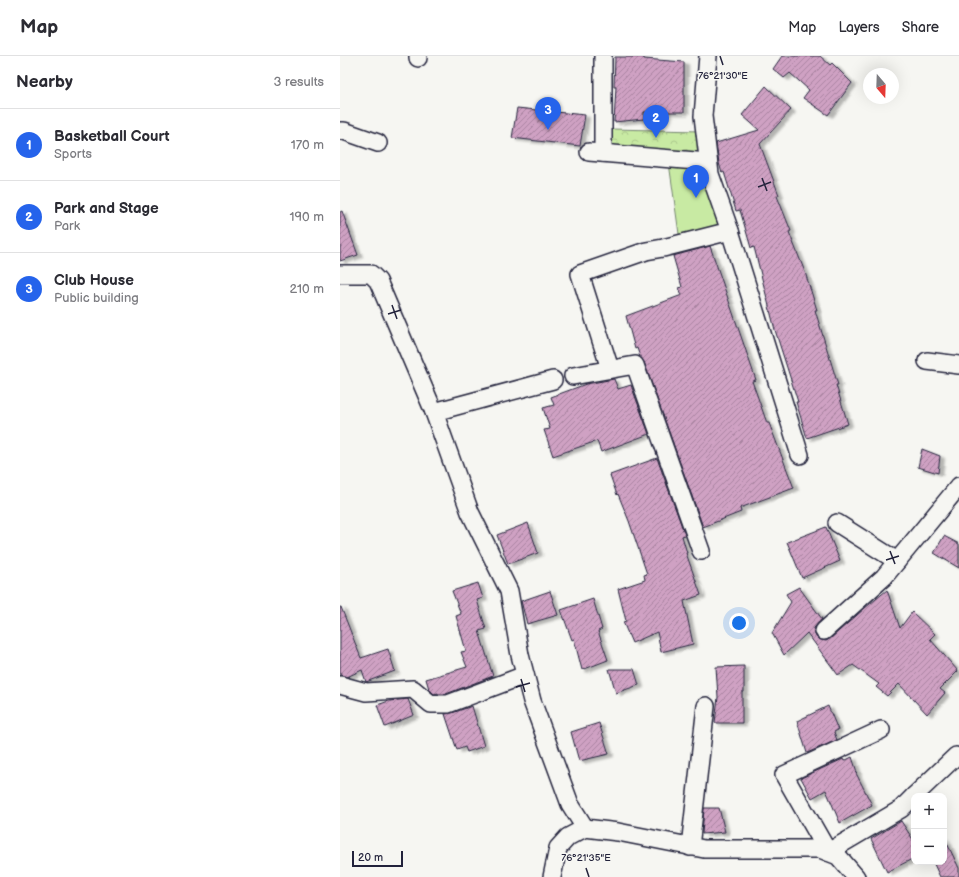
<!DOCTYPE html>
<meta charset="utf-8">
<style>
:root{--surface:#fff;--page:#f2f2f3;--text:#2b2b33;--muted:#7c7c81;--line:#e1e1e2;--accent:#2563eb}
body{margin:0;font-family:"Balsamiq Sans",sans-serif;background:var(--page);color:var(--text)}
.controls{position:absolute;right:12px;bottom:12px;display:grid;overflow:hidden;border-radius:8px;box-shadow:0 4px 16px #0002}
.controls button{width:36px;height:36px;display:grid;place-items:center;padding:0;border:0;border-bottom:1px solid var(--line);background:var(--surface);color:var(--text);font:20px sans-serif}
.compass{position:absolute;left:523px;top:12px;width:36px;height:36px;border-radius:50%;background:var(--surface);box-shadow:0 4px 16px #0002;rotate:161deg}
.scale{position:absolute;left:12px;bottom:10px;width:51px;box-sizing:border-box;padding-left:4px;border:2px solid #22223b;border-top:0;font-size:11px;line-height:14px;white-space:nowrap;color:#22223b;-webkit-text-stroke:3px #f6f6f2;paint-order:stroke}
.you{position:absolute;left:399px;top:567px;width:14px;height:14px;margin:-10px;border:3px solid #fff;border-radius:50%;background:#1a73e8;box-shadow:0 0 0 6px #1a73e833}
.badge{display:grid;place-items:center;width:26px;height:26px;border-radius:50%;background:var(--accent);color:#fff;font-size:13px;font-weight:700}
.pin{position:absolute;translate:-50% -33px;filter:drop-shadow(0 1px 2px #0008)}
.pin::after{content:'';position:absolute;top:21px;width:14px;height:12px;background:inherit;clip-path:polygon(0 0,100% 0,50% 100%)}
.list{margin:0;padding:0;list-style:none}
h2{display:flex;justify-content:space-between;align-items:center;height:52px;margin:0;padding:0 16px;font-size:17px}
h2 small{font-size:13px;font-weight:400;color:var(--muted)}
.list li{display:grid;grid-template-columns:26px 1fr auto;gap:12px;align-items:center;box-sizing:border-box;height:72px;padding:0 16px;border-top:1px solid var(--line)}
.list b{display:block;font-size:15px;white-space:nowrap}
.list p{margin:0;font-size:13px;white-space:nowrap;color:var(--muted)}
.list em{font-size:13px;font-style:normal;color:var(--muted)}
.map{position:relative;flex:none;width:619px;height:821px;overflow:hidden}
header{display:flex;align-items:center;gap:24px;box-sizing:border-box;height:56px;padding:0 20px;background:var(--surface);border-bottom:1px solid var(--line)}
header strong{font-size:19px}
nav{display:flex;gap:22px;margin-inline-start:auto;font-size:14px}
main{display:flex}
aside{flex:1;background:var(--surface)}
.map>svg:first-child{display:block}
</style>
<header>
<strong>Map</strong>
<nav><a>Map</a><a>Layers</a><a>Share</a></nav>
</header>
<main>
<aside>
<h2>Nearby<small>3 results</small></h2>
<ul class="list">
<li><span class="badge">1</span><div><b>Basketball Court</b><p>Sports</p></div><em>170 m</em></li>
<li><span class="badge">2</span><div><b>Park and Stage</b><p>Park</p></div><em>190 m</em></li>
<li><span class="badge">3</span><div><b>Club House</b><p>Public building</p></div><em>210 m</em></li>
</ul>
</aside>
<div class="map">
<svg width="619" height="821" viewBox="0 0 619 821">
<defs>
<pattern id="forest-crowns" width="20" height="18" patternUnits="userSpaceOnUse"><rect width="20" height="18" fill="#c8eaa3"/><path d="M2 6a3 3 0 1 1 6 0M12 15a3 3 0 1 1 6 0" fill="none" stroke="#acc88d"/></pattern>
<pattern id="building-hatch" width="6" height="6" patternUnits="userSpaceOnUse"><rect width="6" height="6" fill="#cfa1c3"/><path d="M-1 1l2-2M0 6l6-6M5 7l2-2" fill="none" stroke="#a883a0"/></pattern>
<filter id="shadow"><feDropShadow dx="4.5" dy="2.5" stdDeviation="1" flood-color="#0004"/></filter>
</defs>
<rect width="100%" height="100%" fill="#f6f6f2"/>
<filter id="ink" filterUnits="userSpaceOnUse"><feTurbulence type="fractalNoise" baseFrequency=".025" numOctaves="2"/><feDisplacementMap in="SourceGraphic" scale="8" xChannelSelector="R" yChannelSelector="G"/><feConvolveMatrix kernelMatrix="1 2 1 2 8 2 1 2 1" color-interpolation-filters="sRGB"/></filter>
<g filter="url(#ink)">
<path fill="url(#forest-crowns)" stroke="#75866f" d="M272,73L359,75L361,99L271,96Z"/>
<path fill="#c8eaa3" stroke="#75866f" d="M329,107L365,108L390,175L340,185Z"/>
<g fill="url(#building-hatch)" stroke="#22223b" filter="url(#shadow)">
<path d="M442,0H480L490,9L492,7L512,27L488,59L463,42L469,34L450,17L444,22L433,13Z"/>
<path d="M275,1H304V3L344,6V56H304V63L274,66L276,31H274Z"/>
<path d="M426,30L451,54L420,88L439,139L437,140L451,175L449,176L465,216L477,254H475L498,329H496L508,368L467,382L456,346H458L435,274L414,191L411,192L400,154L396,155L384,116L382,117L379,107L376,87L419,74L402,59Z"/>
<path d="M177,52L245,59L240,90L172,82Z"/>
<path d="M2,155L18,199L0,205V156Z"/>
<path d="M370,190L416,324L412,325L427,367H429L454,432L400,452L401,456L363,471L304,306L300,301L297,292L295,293L286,260L342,239L339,232L342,231L333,200Z"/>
<path d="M274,323L278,333L291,329L309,378L261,396L257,385L213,400L204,374L210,373L203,352L214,349L211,341L246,328Z"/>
<path d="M582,393L600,400L598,417L578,411Z"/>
<path d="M317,402L345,479L342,480L347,497H346L361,539L344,545L353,588L321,596L317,576L292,587L283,566L286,565L278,533L305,524L304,519L307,518L289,465L278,438L277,439L270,419Z"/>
<path d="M188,467L198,497L168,508L157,479Z"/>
<path d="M486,471L500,505L462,522L447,486Z"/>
<path d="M604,480L619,488V512L594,497Z"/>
<path d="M138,527L143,542L137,544L146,573L139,575L153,620L106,638H98V637L94,638L89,633L86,623L127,611L121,596L126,595L116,560L121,558L112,535Z"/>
<path d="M459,531L482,563L474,572V577L477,582L481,584L486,585L491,582L525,552L547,534L560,572L572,556L595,578L590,583L618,615L600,633L605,637L587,658L559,628L547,640L536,631L539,628L513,609L498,619L467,577L444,599L432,577L451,546L446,538Z"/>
<path d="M210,535L218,559L187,568L181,545Z"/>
<path d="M253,543L262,573L258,575L268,604L242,614L234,583L232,584L221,554Z"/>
<path d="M0,551H1L21,602L48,593L55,615L26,626L22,614L7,621L0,619Z"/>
<path d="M404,610V636H402V667H375L378,641L376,611Z"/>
<path d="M269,613H294L299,629L276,637Z"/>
<path d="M68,643L74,659L45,671L37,649L49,645Z"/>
<path d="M132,650L144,690L127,696L125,691L117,694L105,658L112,657Z"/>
<path d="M488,650L498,674L494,676L497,684L467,697L457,665Z"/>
<path d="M259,667L269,698L239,705L231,676Z"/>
<path d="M512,701L517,716L516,717L532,749L500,767L486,734L472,742L461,722L503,703L504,705Z"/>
<path d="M364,752H379L385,776L362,778Z"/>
<path d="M561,765L574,785V802L547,816L531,783Z"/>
<path d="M604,781L619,812V821H600L593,806H604Z"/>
</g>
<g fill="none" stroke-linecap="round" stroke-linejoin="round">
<g stroke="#22223b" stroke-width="20">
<g id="street">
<path d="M78,0V2"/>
<path d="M0,75H4L38,87"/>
<path d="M249,96L368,106"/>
<path d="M263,97V0"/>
<path d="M390,175L460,399"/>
<path d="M0,218H31L38,225L94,356L130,456L169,535L180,599L192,645L230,748L245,772"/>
<path d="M587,305L619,309"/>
<path d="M270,313L240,218L306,195L323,192L390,175L370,118L363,60L368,0"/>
<path d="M233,320L295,309L361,495"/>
<path d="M94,356L213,324"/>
<path d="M497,467L557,505"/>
<path d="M484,575L544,521L619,430"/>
<path d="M0,629L26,636L73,633L91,648H108L185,619"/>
<path d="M541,674L444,719L488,796L561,753L574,740"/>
<path d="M574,740L616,700"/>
<path d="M350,791L366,650"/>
<path d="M212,821L218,792L228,781L245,772L278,776L364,793H480L498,800L516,821"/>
</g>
</g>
<use href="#street" stroke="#f6f6f2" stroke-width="17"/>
</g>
</g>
<path fill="none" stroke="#22223b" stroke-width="1.5" d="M380,0L383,9M422,122L427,135M418,131L431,126M52,249L57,263M48,258L61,254M550,495L555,508M546,504L559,500M181,623L185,636M176,631L190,627M246,812L249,821"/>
<g font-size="10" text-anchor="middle" fill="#22223b" stroke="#f6f6f2" stroke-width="3" stroke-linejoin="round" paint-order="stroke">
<text x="383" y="23">76°21'30"E</text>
<text x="246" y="805">76°21'35"E</text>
</g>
</svg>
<div class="controls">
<button>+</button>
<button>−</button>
</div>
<svg class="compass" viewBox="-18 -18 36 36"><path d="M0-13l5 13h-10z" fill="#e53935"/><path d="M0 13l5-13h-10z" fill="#7c7c81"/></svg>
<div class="scale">20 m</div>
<div class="you"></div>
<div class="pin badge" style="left:356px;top:142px">1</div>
<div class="pin badge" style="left:316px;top:82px">2</div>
<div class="pin badge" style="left:208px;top:74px">3</div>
</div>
</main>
